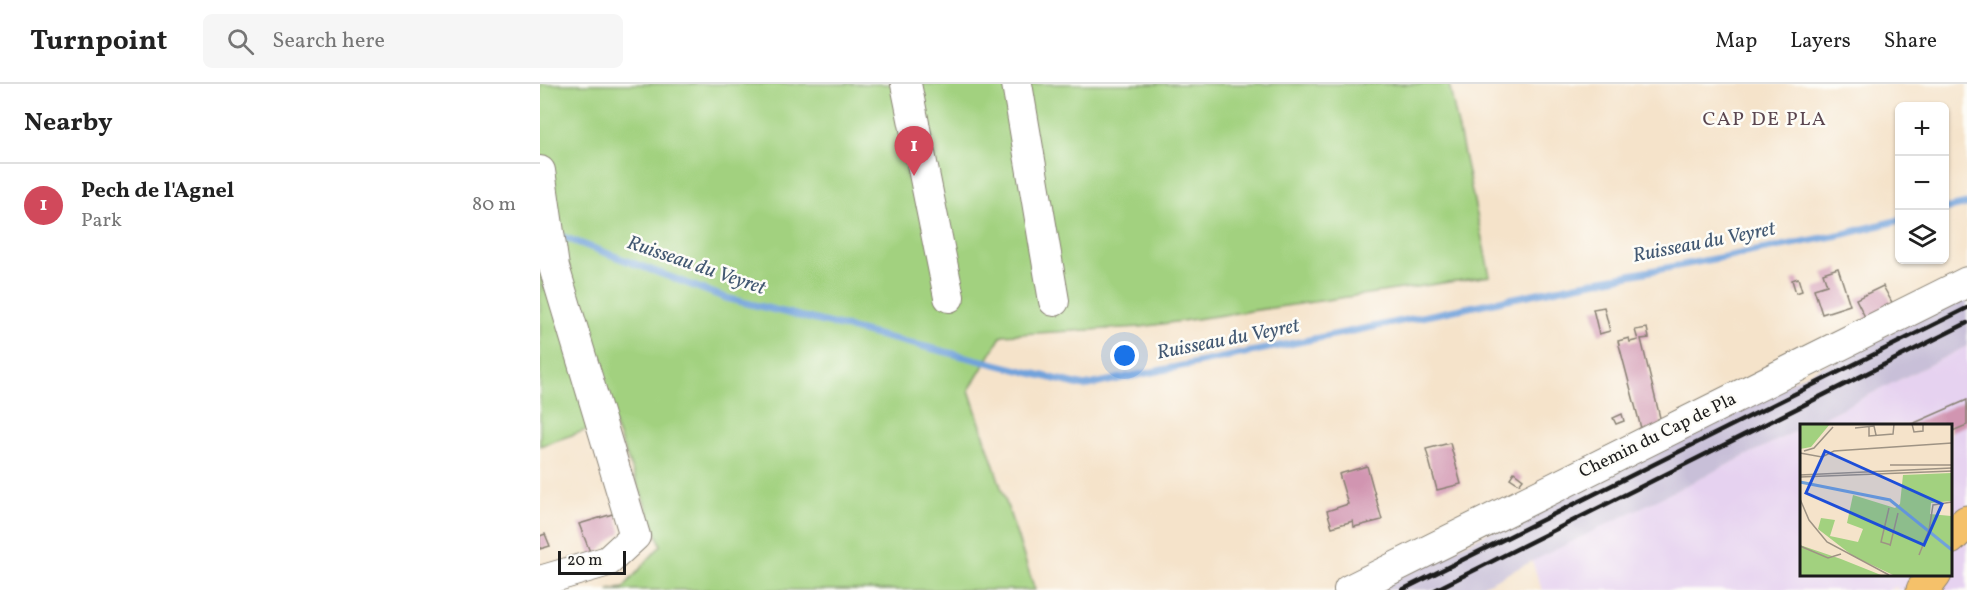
<!DOCTYPE html>
<meta charset="utf-8">
<style>
:root{--surface:#fff;--page:#f6f6f6;--text:#222;--muted:#767676;--line:#e0e0e0;--accent:#d1495b}
body{margin:0;font-family:Vollkorn,serif;background:var(--page);color:var(--text)}
.controls{position:absolute;right:18px;top:18px;display:grid;overflow:hidden;border-radius:9px;box-shadow:0 2px 4px #0004}
.controls button{width:54px;height:54px;display:grid;place-items:center;padding:0;border:0;border-bottom:2px solid var(--line);background:var(--surface);color:var(--text);font:30px sans-serif}
.scale{position:absolute;left:18px;bottom:15px;width:68px;box-sizing:border-box;padding-left:6px;border:3px solid #1c1c1c;border-top:0;font-size:16px;line-height:21px;white-space:nowrap;color:#1c1c1c;-webkit-text-stroke:4px #fdfcf7;paint-order:stroke}
.you{position:absolute;left:585px;top:272px;width:21px;height:21px;margin:-15px;border:4px solid #fff;border-radius:50%;background:#1a73e8;box-shadow:0 0 0 9px #1a73e833}
.badge{display:grid;place-items:center;width:39px;height:39px;border-radius:50%;background:var(--accent);color:#fff;font-size:20px;font-weight:700}
.pin{position:absolute;translate:-50% -50px;filter:drop-shadow(0 2px 3px #0008)}
.pin::after{content:'';position:absolute;top:32px;width:21px;height:18px;background:inherit;clip-path:polygon(0 0,100% 0,50% 100%)}
.list{margin:0;padding:0;list-style:none}
h2{display:flex;justify-content:space-between;align-items:center;height:78px;margin:0;padding:0 24px;font-size:26px}
h2 small{font-size:20px;font-weight:400;color:var(--muted)}
.list li{display:grid;grid-template-columns:39px 1fr auto;gap:18px;align-items:center;box-sizing:border-box;height:84px;padding:0 24px;border-top:2px solid var(--line)}
.list b{display:block;font-size:22px;white-space:nowrap}
.list p{margin:0;font-size:20px;white-space:nowrap;color:var(--muted)}
.list em{font-size:20px;font-style:normal;color:var(--muted)}
.icon{flex:none;width:33px;height:33px;fill:none;stroke:currentColor;stroke-width:2;stroke-linecap:round;stroke-linejoin:round}
.map{position:relative;flex:none;width:1427px;height:506px;overflow:hidden}
header{display:flex;align-items:center;gap:36px;box-sizing:border-box;height:84px;padding:0 30px;background:var(--surface);border-bottom:2px solid var(--line)}
header strong{font-size:28px}
nav{display:flex;gap:33px;margin-inline-start:auto;font-size:21px}
.search{width:420px;height:54px;background:var(--page);display:flex;align-items:center;gap:15px;box-sizing:border-box;padding:0 21px;border-radius:9px;color:var(--muted);font-size:22px}
main{display:flex}
aside{flex:1;background:var(--surface)}
.map>svg:first-child{display:block}
</style>
<header>
<strong>Turnpoint</strong>
<div class="search"><svg class="icon" aria-label="search" viewBox="0 0 24 24"><circle cx="10" cy="10" r="6"/><path d="M15 15l6 6"/></svg>Search here</div>
<nav><a>Map</a><a>Layers</a><a>Share</a></nav>
</header>
<main>
<aside>
<h2>Nearby<small></small></h2>
<ul class="list">
<li><span class="badge">1</span><div><b>Pech de l'Agnel</b><p>Park</p></div><em>80 m</em></li>
</ul>
</aside>
<div class="map">
<svg width="1427" height="506" viewBox="0 0 1427 506">
<rect width="100%" height="100%" fill="#fdfcf7"/>
<filter id="ink" filterUnits="userSpaceOnUse"><feTurbulence type="fractalNoise" baseFrequency=".0167" numOctaves="2"/><feDisplacementMap in="SourceGraphic" scale="12" xChannelSelector="R" yChannelSelector="G"/><feConvolveMatrix kernelMatrix="1 2 1 2 8 2 1 2 1" color-interpolation-filters="sRGB"/></filter>
<filter id="wash" filterUnits="userSpaceOnUse"><feTurbulence type="fractalNoise" baseFrequency=".008" numOctaves="4" result="noise"/><feDisplacementMap in="SourceGraphic" scale="24" xChannelSelector="R" yChannelSelector="G"/><feGaussianBlur stdDeviation="1.35" result="paint"/><feColorMatrix in="noise" values="0 0 0 0 0 0 0 0 0 0 0 0 0 0 0 0 0 1.4 0 .05"/><feComposite in="paint" operator="in"/></filter>
<g filter="url(#wash)">
<rect width="100%" height="100%" fill="#f5e3ca"/>
<path fill="#e6d2f0" d="M1427,262V506H1358L1356,503L1349,506H1002L992,477L1262,344V490H1410V341H1268Z"/>
<path fill="#c8bfd8" d="M1427,210V262L1268,341H1262V344L934,506H833Z"/>
<path fill="#a2d17f" stroke="#5f764e" stroke-width="1.5" d="M0,0H909L950,192L601,243L462,251L429,306L495,506H68L83,504L121,461L73,337L0,362Z"/>
<g fill="none" stroke-linecap="round" stroke-linejoin="round">
<g stroke="#71a2db" stroke-width="7">
<path d="M1404,125L1427,120"/>
<path d="M18,151L186,214L544,302L1037,201L1304,150L1360,136"/>
</g>
</g>
<g id="blocks">
<g fill="#d195b1">
<path d="M1298,184L1310,221L1282,230L1274,205L1287,201L1283,189Z"/>
<path d="M1258,194L1262,207L1256,209L1252,196Z"/>
<path d="M1343,202L1355,224L1327,237L1316,215Z"/>
<path d="M1064,223L1070,247L1059,250L1053,225Z"/>
<path d="M1107,244L1109,254L1101,255L1122,342L1102,348L1078,257L1089,254L1090,258L1098,256L1095,246Z"/>
<path d="M1427,316V341L1410,348V341H1370Z"/>
<path d="M1082,330L1084,337L1076,340L1073,334Z"/>
<path d="M910,359L921,400L897,406L886,365Z"/>
<path d="M827,382L842,436L814,443L813,437L792,443L787,427L808,420L799,390Z"/>
<path d="M974,388L983,395L979,400L970,394Z"/>
<path d="M76,429L81,448L52,473L39,440Z"/>
<path d="M5,450L10,462L0,465V452Z"/>
</g>
</g>
</g>
<g filter="url(#ink)">
<use href="#blocks" fill-opacity="0" stroke="#888073" stroke-width="1.5"/>
<g fill="none" stroke-linecap="round" stroke-linejoin="round">
<g stroke="#888073" stroke-width="32">
<g id="minor">
<path d="M366,0L409,213"/>
<path d="M477,0L514,217"/>
<path d="M0,87L14,183L95,452L68,477L0,497"/>
<path d="M809,506L1427,198"/>
</g>
</g>
<g stroke="#888073" stroke-width="35">
<g id="major">
<path d="M1410,454L1427,438"/>
<path d="M1383,506L1395,490"/>
</g>
</g>
<use href="#minor" stroke="#fff" stroke-width="30"/>
<use href="#major" stroke="#f5c16b" stroke-width="33"/>
<g stroke="#1c1c1c" stroke-width="4.5">
<path d="M862,506L1427,224"/>
<path d="M895,506L1427,239"/>
</g>
</g>
</g>
<g text-anchor="middle" dominant-baseline="central" stroke-width="5" stroke-linejoin="round" paint-order="stroke">
<g font-size="18" fill="#1c1c1c" stroke="#fdfcf7">
<text transform="translate(1118 352) rotate(-26)">Chemin du Cap de Pla</text>
</g>
<g font-size="20" letter-spacing="1.5" fill="#5b4650" stroke="#fdfcf7">
<text x="1225" y="36">CAP DE PLA</text>
</g>
<g font-size="20" font-style="italic" fill="#425872" stroke="#fdfcf7">
<text transform="translate(1164 159) rotate(-11)">Ruisseau du Veyret</text>
<text transform="translate(156 182) rotate(19)">Ruisseau du Veyret</text>
<text transform="translate(688 256) rotate(-11)">Ruisseau du Veyret</text>
</g>
</g>
<g transform="translate(1260 340)">
<rect width="152" height="152" fill="#f5e3ca"/>
<path d="M0,0H30L11,23L0,25ZM151,49V77L131,79L130,90L151,92V151H93L53,132L18,105L21,94L35,96L30,112L58,118L63,105L47,99L53,71L95,84L100,80L103,51ZM0,121L41,135L81,151H0Z" fill="#a2d17f"/>
<path fill="none" stroke="#71a2db" stroke-width="3" d="M0,58L90,76L152,126"/>
<path fill="none" stroke="#9e9384" stroke-width="1.5" d="M112,0L114,8L123,7V0M69,3V12L93,10L94,0M55,4L74,2L76,11M4,27L14,24L33,3M0,29L22,33L34,27L152,19M90,41H152M0,51L152,44M0,53L152,47M0,75L9,96L27,118L89,151M89,84L81,118L91,121M0,122L28,134L41,130M90,122L98,89M119,131L129,106L133,81L152,78"/>
<path fill="#1d4ed8" fill-opacity="0.15" stroke="#1d4ed8" stroke-width="3" d="M25,27L142,80L124,121L6,69Z"/>
<rect width="152" height="152" fill="none" stroke="#1c1c1c" stroke-width="3"/>
</g>
</svg>
<div class="controls">
<button>+</button>
<button>−</button>
<button><svg class="icon" aria-label="layers" viewBox="0 0 24 24"><path d="M12 4l9 5-9 5-9-5zM3 14l9 5 9-5"/></svg></button>
</div>
<div class="scale">20 m</div>
<div class="you"></div>
<div class="pin badge" style="left:374px;top:92px">1</div>
</div>
</main>
